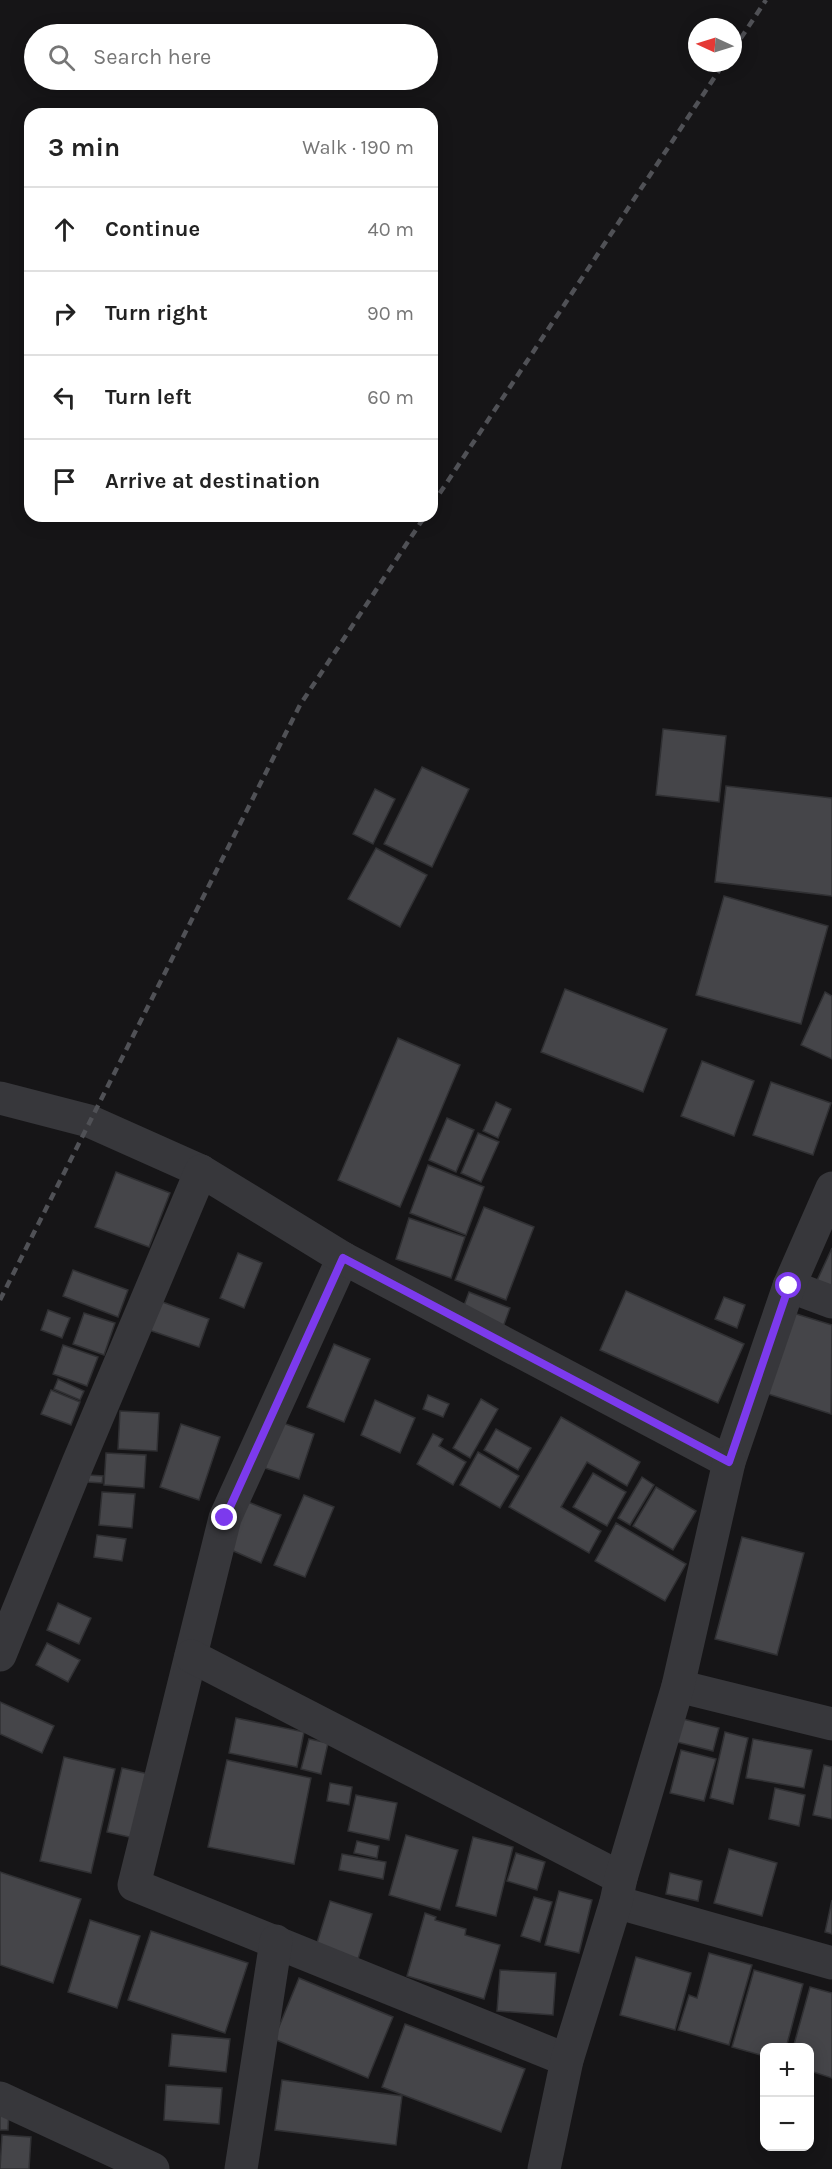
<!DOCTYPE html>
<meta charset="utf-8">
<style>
:root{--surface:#fff;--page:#f6f6f6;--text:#222;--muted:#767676;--line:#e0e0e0}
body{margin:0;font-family:Karla,sans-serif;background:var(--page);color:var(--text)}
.controls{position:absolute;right:18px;bottom:18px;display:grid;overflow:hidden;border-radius:12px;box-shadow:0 3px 15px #0003}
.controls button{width:54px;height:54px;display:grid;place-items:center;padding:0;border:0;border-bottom:2px solid var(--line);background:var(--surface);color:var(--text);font:30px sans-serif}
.compass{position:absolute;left:688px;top:18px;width:54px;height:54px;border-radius:50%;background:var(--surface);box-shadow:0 3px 15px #0003;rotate:274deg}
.stop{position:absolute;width:18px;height:18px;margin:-14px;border:4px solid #7c3aed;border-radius:50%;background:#fff}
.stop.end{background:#7c3aed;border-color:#fff;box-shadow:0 2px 6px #0008}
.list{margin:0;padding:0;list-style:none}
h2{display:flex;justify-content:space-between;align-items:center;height:78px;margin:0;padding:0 24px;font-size:26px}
h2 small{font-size:20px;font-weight:400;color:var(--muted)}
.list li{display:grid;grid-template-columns:39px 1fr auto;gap:18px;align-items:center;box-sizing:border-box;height:84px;padding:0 24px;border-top:2px solid var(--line)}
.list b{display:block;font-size:22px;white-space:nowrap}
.list em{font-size:20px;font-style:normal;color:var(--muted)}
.icon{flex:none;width:33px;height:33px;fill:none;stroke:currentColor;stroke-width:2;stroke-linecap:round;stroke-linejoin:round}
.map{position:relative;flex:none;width:832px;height:2169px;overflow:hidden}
.search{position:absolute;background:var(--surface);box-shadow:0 3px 15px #0003;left:24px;top:24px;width:414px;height:66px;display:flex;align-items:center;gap:15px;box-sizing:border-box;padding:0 21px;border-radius:33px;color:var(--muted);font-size:22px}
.panel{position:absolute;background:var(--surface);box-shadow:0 3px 15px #0003;left:24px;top:108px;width:414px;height:414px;border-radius:18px}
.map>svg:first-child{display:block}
</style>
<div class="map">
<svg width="832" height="2169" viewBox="0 0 832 2169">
<rect width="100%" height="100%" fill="#161517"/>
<g fill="#454549" stroke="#303033" stroke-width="1.5">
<path d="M663,729L726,736L719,802L656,795Z"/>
<path d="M422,767L469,789L432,867L384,844Z"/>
<path d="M726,786L832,798V896L715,882Z"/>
<path d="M375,789L395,799L373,844L353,834Z"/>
<path d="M376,848L427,875L400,927L348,899Z"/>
<path d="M724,896L828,926L801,1024L696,995Z"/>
<path d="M565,989L667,1029L643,1092L541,1052Z"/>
<path d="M825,992L832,996V1059L801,1045Z"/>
<path d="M398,1038L460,1065L400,1207L338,1180Z"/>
<path d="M702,1061L754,1081L734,1136L681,1116Z"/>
<path d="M771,1082L831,1103L813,1155L753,1135Z"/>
<path d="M496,1102L511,1109L498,1138L483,1131Z"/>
<path d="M447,1118L474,1130L456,1172L429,1160Z"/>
<path d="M478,1133L499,1142L481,1182L461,1173Z"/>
<path d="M428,1165L484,1187L466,1235L410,1213Z"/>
<path d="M116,1172L170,1193L149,1247L95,1227Z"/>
<path d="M484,1207L534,1227L506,1300L455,1280Z"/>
<path d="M409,1218L465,1237L451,1278L396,1259Z"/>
<path d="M832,1248V1296L814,1287Z"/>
<path d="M238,1253L262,1263L244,1308L220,1298Z"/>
<path d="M73,1270L128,1290L118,1317L63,1296Z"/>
<path d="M626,1291L744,1344L718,1403L600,1350Z"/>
<path d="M469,1292L510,1308L503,1327L462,1311Z"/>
<path d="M724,1297L745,1305L737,1328L715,1319Z"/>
<path d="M157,1300L209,1319L199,1347L146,1329Z"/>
<path d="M48,1310L70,1318L62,1338L41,1330Z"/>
<path d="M790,1312L832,1325L831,1414L765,1393Z"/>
<path d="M84,1313L115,1323L104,1355L73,1344Z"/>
<path d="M334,1344L370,1359L344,1422L307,1407Z"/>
<path d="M63,1345L98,1357L87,1386L53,1374Z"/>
<path d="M58,1379L84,1391L80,1400L54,1389Z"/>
<path d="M51,1390L80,1402L71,1425L41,1414Z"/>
<path d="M428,1395L449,1404L443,1417L423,1409Z"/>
<path d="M481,1399L498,1409L470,1458L453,1448Z"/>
<path d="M375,1400L415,1418L400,1453L361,1435Z"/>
<path d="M120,1411L159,1413L157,1451L118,1449Z"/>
<path d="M561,1417L640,1462L627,1486L587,1462L561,1507L601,1531L589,1553L509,1507Z"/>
<path d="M280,1422L314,1434L299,1479L265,1468Z"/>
<path d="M181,1424L220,1437L199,1500L160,1487Z"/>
<path d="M496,1429L531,1448L518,1470L484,1450Z"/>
<path d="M433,1434L443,1439L439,1446L466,1462L453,1485L417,1464Z"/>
<path d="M478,1452L519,1476L500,1508L460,1485Z"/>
<path d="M106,1453L146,1455L144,1488L104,1485Z"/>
<path d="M593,1473L626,1492L607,1526L573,1507Z"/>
<path d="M89,1475L103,1476L102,1483L88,1482Z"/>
<path d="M642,1477L654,1485L630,1525L618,1518Z"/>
<path d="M656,1487L696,1511L673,1550L633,1526Z"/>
<path d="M102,1492L135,1494L132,1528L99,1525Z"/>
<path d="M304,1495L334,1507L305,1577L274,1565Z"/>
<path d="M248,1502L281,1515L261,1563L229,1549Z"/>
<path d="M616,1523L686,1564L665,1601L595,1561Z"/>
<path d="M97,1535L126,1539L122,1561L94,1557Z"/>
<path d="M742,1537L804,1553L777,1655L715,1639Z"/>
<path d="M58,1603L91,1618L79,1644L47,1630Z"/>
<path d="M47,1643L80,1660L68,1682L36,1665Z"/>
<path d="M0,1702L54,1726L42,1753L0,1734Z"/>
<path d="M236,1718L304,1732L297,1767L229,1753Z"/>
<path d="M683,1719L719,1728L713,1751L677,1742Z"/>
<path d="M725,1732L748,1738L733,1804L710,1798Z"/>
<path d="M309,1739L328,1743L321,1774L301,1769Z"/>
<path d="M753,1739L812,1750L804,1788L746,1778Z"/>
<path d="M681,1750L716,1759L704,1801L670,1793Z"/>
<path d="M64,1757L115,1769L91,1873L40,1861Z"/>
<path d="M227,1760L311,1778L294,1864L208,1847Z"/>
<path d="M824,1765L832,1767V1819L813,1815Z"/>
<path d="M122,1768L162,1777L147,1841L107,1832Z"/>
<path d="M330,1783L352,1787L349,1805L327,1801Z"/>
<path d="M775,1788L805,1795L799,1826L769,1819Z"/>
<path d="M356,1795L397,1803L389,1840L348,1831Z"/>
<path d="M406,1835L458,1850L440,1910L389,1895Z"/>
<path d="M473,1837L513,1847L496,1916L456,1906Z"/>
<path d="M357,1841L379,1846L377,1858L354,1853Z"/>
<path d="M729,1849L777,1863L762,1916L714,1903Z"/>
<path d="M516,1853L545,1862L537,1890L507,1881Z"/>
<path d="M342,1854L386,1862L383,1879L339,1870Z"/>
<path d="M0,1872L81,1899L53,1983L0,1965Z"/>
<path d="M670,1873L702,1881L698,1901L666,1894Z"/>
<path d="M559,1891L592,1900L579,1953L545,1945Z"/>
<path d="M534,1897L552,1902L540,1942L521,1936Z"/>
<path d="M832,1900V1934L825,1932Z"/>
<path d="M330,1901L372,1914L358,1959L316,1946Z"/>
<path d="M425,1913L436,1917L435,1920L466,1929L465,1935L500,1945L484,1999L407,1976Z"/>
<path d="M90,1920L140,1936L117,2008L68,1992Z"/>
<path d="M151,1931L248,1963L225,2033L128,2000Z"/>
<path d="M709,1953L752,1965L729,2045L678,2030L689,1995L697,1998Z"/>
<path d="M636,1957L691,1973L675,2030L620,2015Z"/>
<path d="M500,1970L556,1973L553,2015L497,2011Z"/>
<path d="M754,1970L803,1984L786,2048H764V2056L732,2047Z"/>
<path d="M299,1978L393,2017L368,2078L274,2039Z"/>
<path d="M810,1987L832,1993V2078L810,2071V2048H793Z"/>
<path d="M405,2024L525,2069L501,2132L382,2087Z"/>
<path d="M172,2034L230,2039L226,2072L169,2066Z"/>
<path d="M282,2080L402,2096L396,2145L275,2130Z"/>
<path d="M166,2085L222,2088L219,2124L164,2120Z"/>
<path d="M0,2107L9,2108L8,2130H0Z"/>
<path d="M2,2135L31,2137L29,2169H0Z"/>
</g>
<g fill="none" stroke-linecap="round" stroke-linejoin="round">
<g stroke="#37373b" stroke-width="33">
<path d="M0,1098L89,1121L201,1171"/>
<path d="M343,1258L225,1518L134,1885L567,2060"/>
<path d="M789,1286L832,1302"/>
<path d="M0,1655L78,1463L201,1171L343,1258L729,1462L789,1286L832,1188"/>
<path d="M191,1656L621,1878"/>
<path d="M678,1686L832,1724"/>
<path d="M616,1902L832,1963"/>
<path d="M0,2098L153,2169"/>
<path d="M241,2169L276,1941"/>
<path d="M544,2169L567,2060L616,1902L621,1878L678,1686L729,1462"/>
</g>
<g stroke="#505156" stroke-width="4.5" stroke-dasharray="8 6" stroke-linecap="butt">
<path d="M733,50L766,0"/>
<path d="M432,505L724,63"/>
<path d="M0,1300L300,705L425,516"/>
</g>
</g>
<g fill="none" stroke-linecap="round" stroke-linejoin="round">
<path stroke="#7c3aed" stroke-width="8" d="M225,1518L343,1258L729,1462L789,1286"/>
</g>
</svg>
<div class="controls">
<button>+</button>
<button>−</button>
</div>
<svg class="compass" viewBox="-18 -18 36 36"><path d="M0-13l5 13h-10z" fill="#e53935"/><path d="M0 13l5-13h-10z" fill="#767676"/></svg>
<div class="stop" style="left:789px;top:1286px"></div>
<div class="stop end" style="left:225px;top:1518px"></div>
<div class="search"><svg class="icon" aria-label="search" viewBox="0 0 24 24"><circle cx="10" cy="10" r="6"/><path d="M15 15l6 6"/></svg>Search here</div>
<section class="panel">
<h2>3 min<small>Walk · 190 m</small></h2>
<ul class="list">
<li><svg class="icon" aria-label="ahead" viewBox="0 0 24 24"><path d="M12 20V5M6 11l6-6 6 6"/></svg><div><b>Continue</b></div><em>40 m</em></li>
<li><svg class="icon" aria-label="right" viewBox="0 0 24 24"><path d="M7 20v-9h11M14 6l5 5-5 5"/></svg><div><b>Turn right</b></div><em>90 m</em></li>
<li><svg class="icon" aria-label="left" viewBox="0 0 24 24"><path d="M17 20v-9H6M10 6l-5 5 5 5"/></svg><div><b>Turn left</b></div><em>60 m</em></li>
<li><svg class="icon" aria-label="arrive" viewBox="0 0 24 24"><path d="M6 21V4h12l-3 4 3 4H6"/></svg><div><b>Arrive at destination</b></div></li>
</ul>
</section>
</div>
